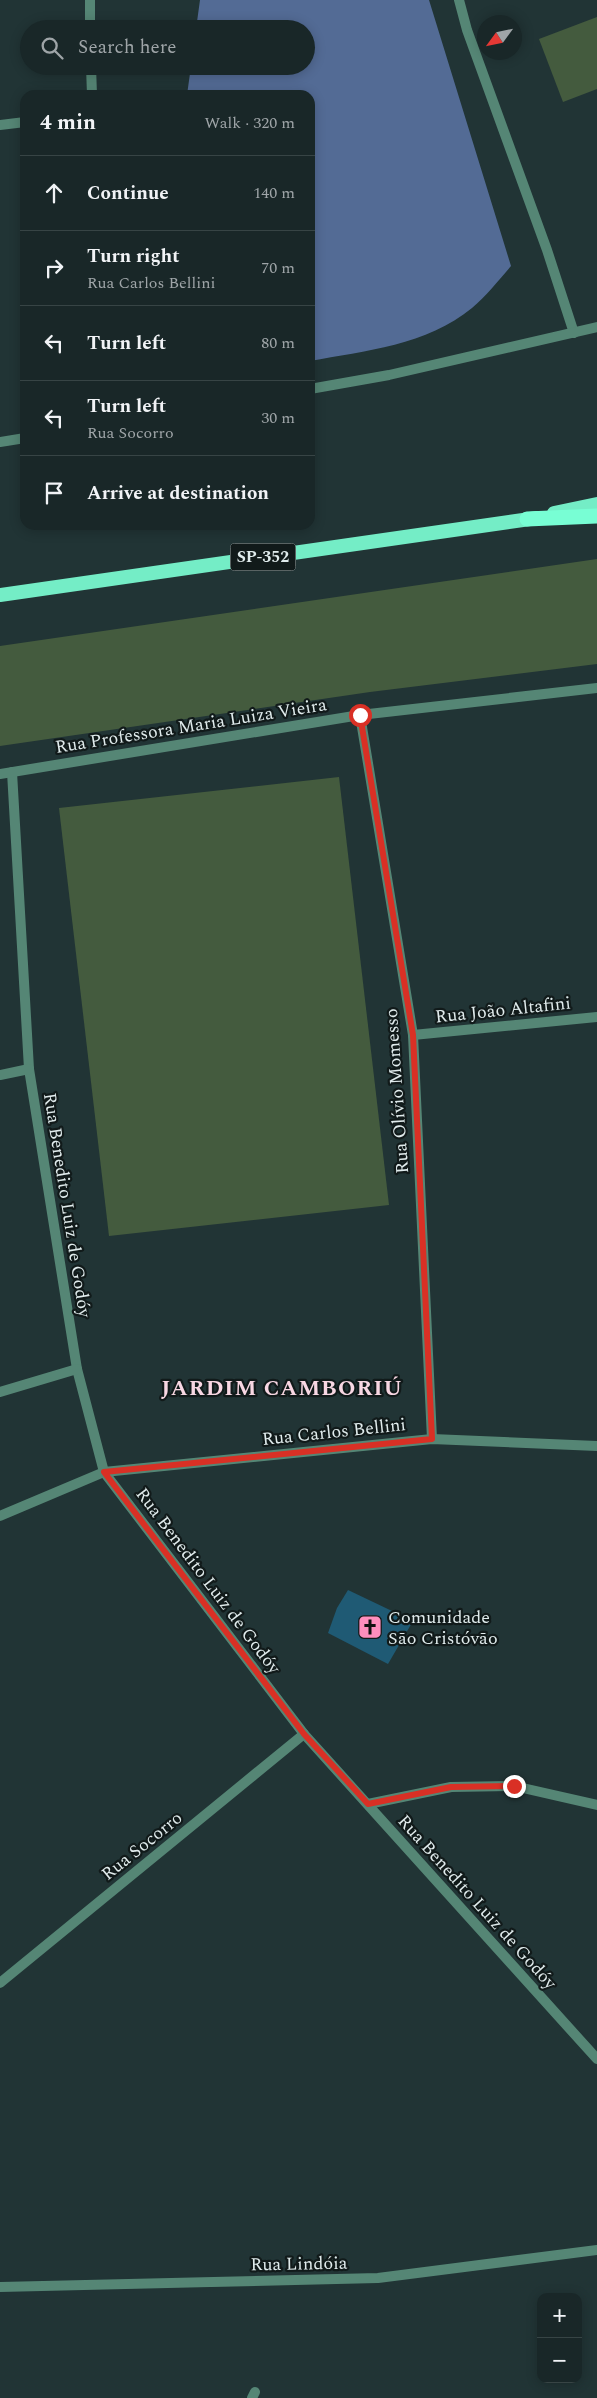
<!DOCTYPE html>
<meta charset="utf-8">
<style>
:root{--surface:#192728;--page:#263334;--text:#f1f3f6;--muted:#9fa5a8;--line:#374445}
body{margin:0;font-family:Spectral,serif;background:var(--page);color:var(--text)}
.controls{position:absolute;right:15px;bottom:15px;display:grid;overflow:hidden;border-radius:10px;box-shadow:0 2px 12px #0003}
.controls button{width:45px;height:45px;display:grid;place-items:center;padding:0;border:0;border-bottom:1px solid var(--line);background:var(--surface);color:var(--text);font:25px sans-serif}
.compass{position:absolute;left:477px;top:15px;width:45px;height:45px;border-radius:50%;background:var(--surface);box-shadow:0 2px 12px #0003;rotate:237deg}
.stop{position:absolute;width:15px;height:15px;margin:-11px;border:4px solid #d93025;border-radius:50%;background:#fff}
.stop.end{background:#d93025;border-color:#fff;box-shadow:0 1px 5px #0008}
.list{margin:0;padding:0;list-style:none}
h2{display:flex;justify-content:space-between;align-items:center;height:65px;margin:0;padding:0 20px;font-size:21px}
h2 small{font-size:16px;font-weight:400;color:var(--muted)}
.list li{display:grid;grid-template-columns:32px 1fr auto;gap:15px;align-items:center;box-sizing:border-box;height:75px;padding:0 20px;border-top:1px solid var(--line)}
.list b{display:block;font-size:19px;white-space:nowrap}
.list p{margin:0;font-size:16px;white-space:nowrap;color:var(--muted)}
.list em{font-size:16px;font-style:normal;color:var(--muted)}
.icon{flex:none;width:28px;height:28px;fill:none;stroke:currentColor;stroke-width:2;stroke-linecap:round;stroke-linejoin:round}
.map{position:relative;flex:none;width:597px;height:2398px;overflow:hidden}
.search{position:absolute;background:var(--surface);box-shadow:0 2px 12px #0003;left:20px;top:20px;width:295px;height:55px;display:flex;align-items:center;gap:12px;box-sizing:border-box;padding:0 18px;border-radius:28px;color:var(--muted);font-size:19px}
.panel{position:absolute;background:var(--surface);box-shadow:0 2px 12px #0003;left:20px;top:90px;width:295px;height:440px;border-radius:15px}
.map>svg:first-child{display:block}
</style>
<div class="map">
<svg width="597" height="2398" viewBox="0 0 597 2398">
<rect width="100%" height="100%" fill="#213435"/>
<g fill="#445b3e">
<path d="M597,17V89L563,102L539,39Z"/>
<path d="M597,559V664L370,692L0,746V646Z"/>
<path d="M339,777L389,1205L109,1236L59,808Z"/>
</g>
<path fill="#536b95" d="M200,0H429L511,266C499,280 486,296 472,308C427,345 365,351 310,361V95H187L191,66H306V29H196Z"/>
<path fill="#1f5a74" d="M348,1590L413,1621L388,1664L328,1633L337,1608Z"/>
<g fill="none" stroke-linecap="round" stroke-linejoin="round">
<g stroke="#558675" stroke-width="10">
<path d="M459,0L467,30L547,250L574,333"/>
<path d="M310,389L389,375L597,327"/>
</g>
<g stroke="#558675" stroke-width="10">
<path d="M90,0V29"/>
<path d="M91,66L92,95"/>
<path d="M0,125L25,122"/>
<path d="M0,442L25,438"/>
<path d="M360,715L413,1035L432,1439"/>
<path d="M12,772L29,1069L77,1369L104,1472L304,1734L597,2059"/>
<path d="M413,1035L597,1017"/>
<path d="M0,1075L29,1069"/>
<path d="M0,1392L77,1369"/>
<path d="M0,1516L104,1472L432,1439L597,1446"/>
<path d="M368,1804L451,1787L514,1786L597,1805"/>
<path d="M0,1983L304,1734"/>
<path d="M0,2287L378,2278L597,2250"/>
<path d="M252,2398L255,2392"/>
</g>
<path stroke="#558675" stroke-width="10" d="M0,774L360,715L597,688"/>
<g stroke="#74edc6" stroke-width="14">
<path d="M554,513L597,504"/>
<path d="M0,595L537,518"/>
</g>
<path stroke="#78fed4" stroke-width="15" d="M527,519L597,516"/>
</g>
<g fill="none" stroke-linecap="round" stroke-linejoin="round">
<path stroke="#d93025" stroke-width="6" d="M360,715L413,1035L432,1439L104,1472L304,1734L368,1804L451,1787L514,1786"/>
</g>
<defs>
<g id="church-square" transform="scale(1.25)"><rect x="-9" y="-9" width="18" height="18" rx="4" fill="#fe8ebd" stroke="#111a1a"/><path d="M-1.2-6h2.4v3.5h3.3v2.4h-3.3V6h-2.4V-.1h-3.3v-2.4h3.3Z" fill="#111"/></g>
</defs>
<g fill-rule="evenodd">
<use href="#church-square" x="370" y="1627"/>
</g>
<g text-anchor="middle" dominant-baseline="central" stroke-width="4.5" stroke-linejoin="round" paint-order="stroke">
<rect fill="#111a1a" stroke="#a2acad" stroke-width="1" x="230.5" y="543.5" width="65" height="27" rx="4"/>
<g font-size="16" font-weight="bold" fill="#e0ebec">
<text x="263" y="557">SP-352</text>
</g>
<g font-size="18" fill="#e0ebec" stroke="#111a1a">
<text transform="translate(191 726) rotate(-9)">Rua Professora Maria Luiza Vieira</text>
<text transform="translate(503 1010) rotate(-6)">Rua João Altafini</text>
<text transform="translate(397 1091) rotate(-94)">Rua Olívio Momesso</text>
<text transform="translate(67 1205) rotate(81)">Rua Benedito Luiz de Godóy</text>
<text transform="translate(334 1432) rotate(-6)">Rua Carlos Bellini</text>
<text transform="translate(208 1581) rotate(53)">Rua Benedito Luiz de Godóy</text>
<text transform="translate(142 1846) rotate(-39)">Rua Socorro</text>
<text transform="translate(477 1902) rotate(48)">Rua Benedito Luiz de Godóy</text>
<text transform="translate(299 2264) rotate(-1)">Rua Lindóia</text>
</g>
<g font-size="18" fill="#e0ebec" stroke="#111a1a" text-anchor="start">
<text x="388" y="1617">Comunidade<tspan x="388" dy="21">São Cristóvão</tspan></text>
</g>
<g font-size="22" font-weight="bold" letter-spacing="1" fill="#f8d7e3" stroke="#111a1a">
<text x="282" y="1388">JARDIM CAMBORIÚ</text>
</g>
</g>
</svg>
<div class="controls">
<button>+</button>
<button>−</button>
</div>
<svg class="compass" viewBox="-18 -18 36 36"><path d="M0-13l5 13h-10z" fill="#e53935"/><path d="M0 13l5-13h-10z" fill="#9fa5a8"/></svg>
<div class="stop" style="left:360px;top:715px"></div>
<div class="stop end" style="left:514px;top:1786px"></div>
<div class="search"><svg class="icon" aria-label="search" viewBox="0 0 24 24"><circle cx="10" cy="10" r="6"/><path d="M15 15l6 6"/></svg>Search here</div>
<section class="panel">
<h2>4 min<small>Walk · 320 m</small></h2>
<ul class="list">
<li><svg class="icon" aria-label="ahead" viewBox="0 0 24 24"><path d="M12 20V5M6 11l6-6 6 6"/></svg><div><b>Continue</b></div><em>140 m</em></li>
<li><svg class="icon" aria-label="right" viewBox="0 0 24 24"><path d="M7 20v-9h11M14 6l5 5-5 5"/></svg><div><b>Turn right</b><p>Rua Carlos Bellini</p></div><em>70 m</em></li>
<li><svg class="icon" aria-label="left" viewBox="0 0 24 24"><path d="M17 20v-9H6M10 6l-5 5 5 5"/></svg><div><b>Turn left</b></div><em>80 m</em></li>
<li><svg class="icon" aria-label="left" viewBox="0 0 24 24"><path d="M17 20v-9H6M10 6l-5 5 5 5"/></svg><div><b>Turn left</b><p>Rua Socorro</p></div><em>30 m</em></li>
<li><svg class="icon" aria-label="arrive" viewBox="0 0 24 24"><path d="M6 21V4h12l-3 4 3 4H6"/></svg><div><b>Arrive at destination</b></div></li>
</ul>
</section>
</div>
